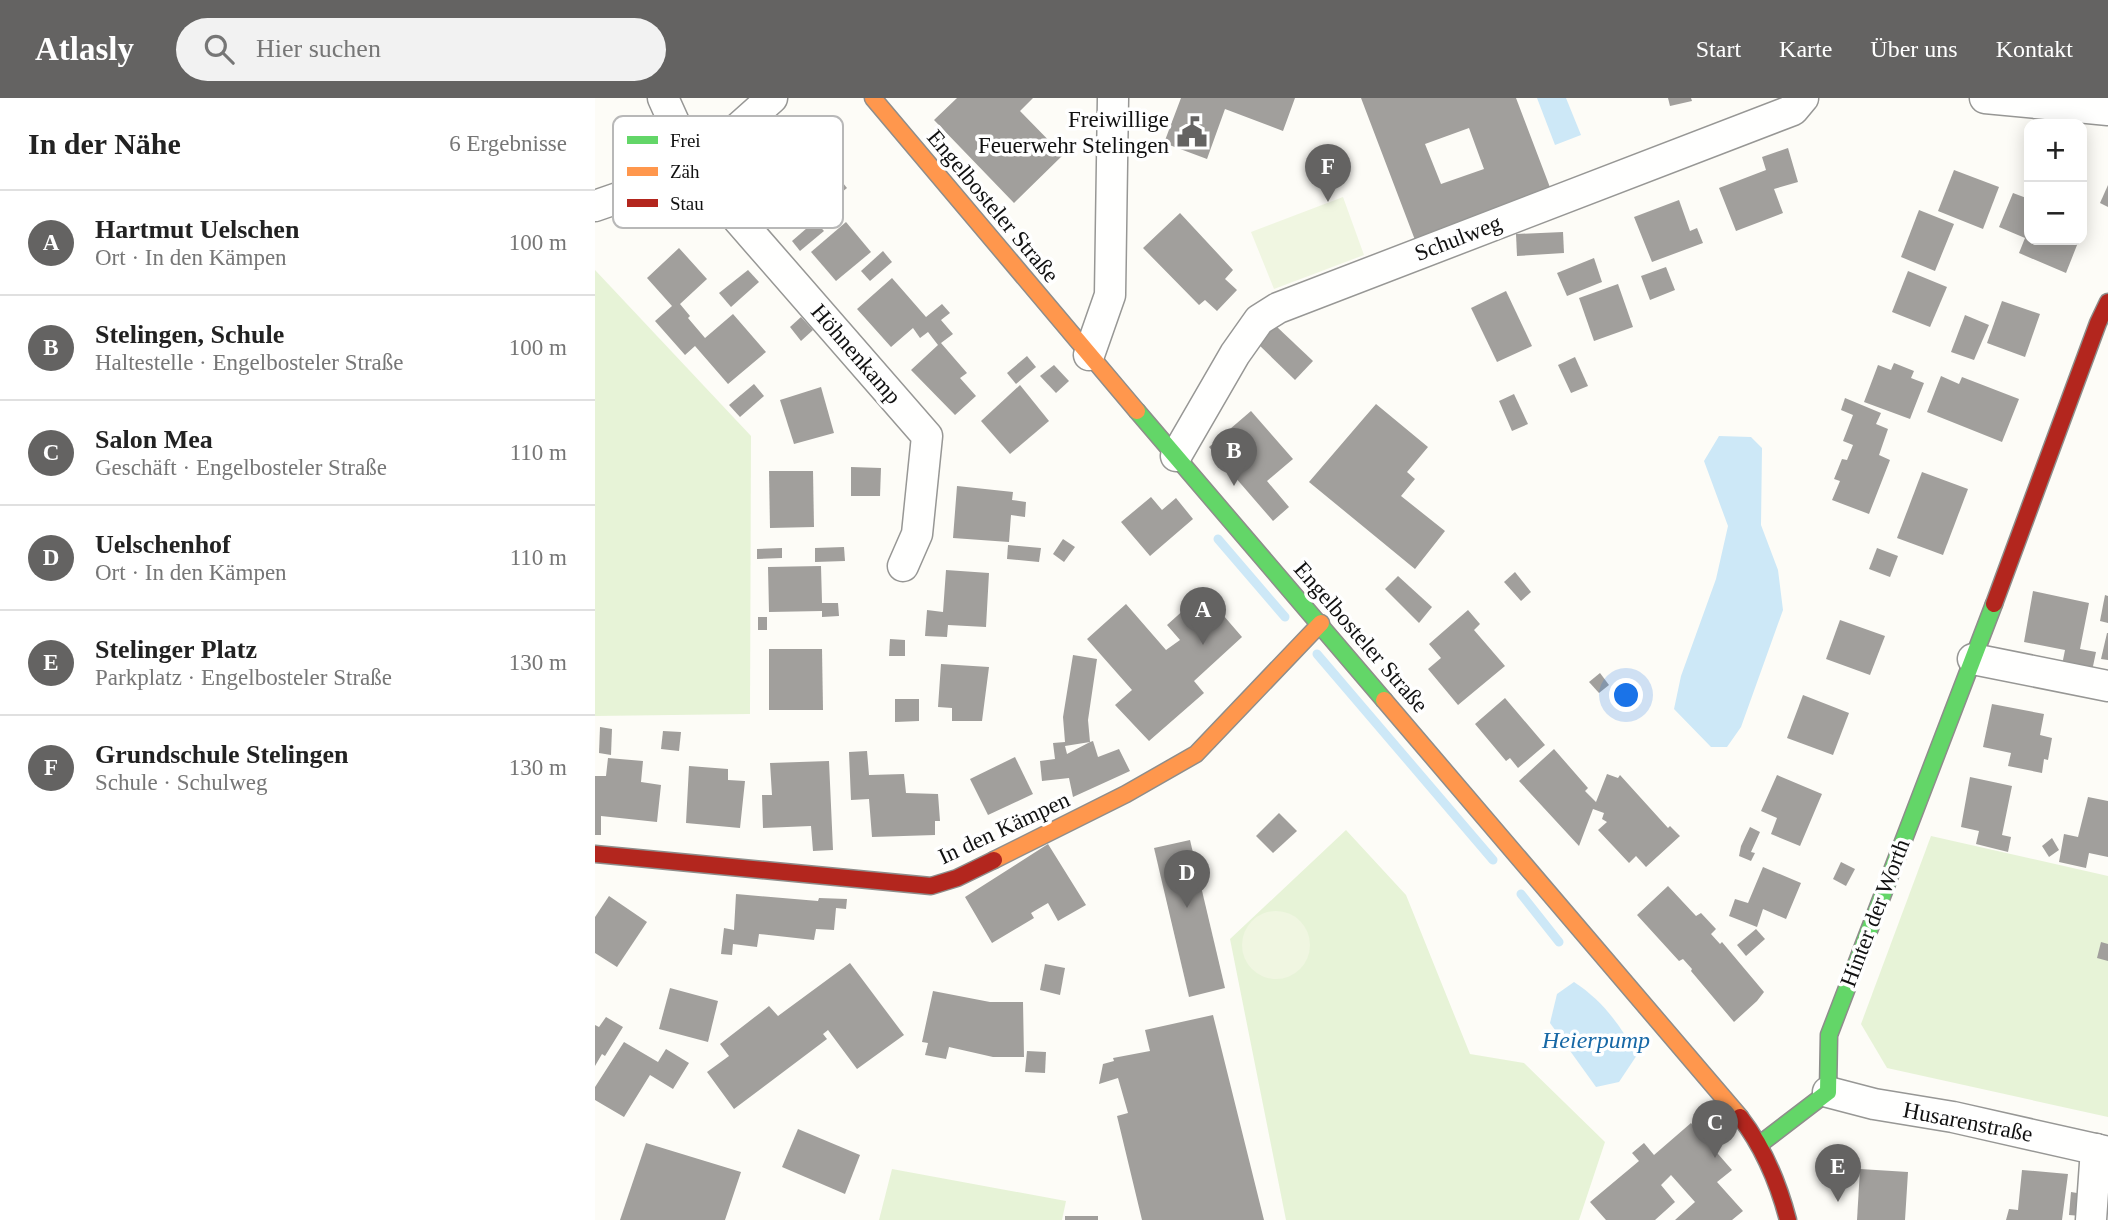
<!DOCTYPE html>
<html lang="de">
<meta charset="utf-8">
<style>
:root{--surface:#fff;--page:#f2f2f2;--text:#222;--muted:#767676;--line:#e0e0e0;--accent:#646362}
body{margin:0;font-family:Georgia,serif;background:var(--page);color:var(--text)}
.controls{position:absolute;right:21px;top:21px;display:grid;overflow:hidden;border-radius:14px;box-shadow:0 4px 18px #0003}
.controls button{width:63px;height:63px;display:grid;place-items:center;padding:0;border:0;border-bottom:2px solid var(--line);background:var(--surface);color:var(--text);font:35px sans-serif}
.you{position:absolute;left:1032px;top:598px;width:24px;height:24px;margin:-18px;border:5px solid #fff;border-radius:50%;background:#1a73e8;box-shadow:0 0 0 10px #1a73e833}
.badge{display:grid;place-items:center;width:46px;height:46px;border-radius:50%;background:var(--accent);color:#fff;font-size:23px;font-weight:700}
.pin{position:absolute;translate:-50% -58px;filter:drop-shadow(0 2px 4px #0008)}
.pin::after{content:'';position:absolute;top:37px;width:24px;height:21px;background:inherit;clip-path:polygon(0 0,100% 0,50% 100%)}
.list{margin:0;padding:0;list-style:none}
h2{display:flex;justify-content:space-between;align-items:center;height:91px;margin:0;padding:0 28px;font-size:30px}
h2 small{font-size:23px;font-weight:400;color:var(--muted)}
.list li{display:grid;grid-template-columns:46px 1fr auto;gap:21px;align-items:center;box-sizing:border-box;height:105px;padding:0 28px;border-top:2px solid var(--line)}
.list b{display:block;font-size:26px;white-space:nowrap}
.list p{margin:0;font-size:23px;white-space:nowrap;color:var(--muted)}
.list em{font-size:23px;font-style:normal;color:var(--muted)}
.icon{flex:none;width:38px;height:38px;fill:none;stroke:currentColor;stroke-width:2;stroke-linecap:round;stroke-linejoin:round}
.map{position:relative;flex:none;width:1513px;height:1122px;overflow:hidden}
header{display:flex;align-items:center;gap:42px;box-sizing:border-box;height:98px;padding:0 35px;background:var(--accent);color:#fff}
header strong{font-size:33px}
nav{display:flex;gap:38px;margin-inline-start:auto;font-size:24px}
.search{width:490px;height:63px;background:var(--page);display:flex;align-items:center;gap:18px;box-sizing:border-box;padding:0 24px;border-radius:38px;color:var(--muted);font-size:26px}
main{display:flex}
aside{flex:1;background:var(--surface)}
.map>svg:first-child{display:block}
</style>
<header>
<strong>Atlasly</strong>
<div class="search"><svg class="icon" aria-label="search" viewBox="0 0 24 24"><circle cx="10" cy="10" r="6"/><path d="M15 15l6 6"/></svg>Hier suchen</div>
<nav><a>Start</a><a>Karte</a><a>Über uns</a><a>Kontakt</a></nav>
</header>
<main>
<aside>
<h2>In der Nähe<small>6 Ergebnisse</small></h2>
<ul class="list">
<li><span class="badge">A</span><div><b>Hartmut Uelschen</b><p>Ort · In den Kämpen</p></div><em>100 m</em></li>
<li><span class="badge">B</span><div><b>Stelingen, Schule</b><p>Haltestelle · Engelbosteler Straße</p></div><em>100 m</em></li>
<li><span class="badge">C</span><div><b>Salon Mea</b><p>Geschäft · Engelbosteler Straße</p></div><em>110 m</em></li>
<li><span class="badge">D</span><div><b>Uelschenhof</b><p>Ort · In den Kämpen</p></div><em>110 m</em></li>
<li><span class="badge">E</span><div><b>Stelinger Platz</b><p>Parkplatz · Engelbosteler Straße</p></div><em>130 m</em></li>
<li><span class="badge">F</span><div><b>Grundschule Stelingen</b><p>Schule · Schulweg</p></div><em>130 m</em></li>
</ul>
</aside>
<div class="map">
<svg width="1513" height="1122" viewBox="0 0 1513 1122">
<rect width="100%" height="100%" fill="#fdfcf7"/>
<g fill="#e7f3d7">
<path d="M0,172L156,338L155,616L0,618Z"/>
<path d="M751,732L811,797L875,956L929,965L1010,1044L984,1122H691L635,841Z"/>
<path d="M1336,738L1513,778V1019L1292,970L1266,926Z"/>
<path d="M297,1071L471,1103L467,1122H284Z"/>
</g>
<g fill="#f0f6e1">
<path d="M748,99L769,157L679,191L656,134Z"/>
<circle cx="681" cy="847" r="34"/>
</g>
<g fill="#cde8f7">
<path d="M942,0H971L986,37L960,47Z"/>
<path d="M1124,338L1156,339L1167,350L1166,427L1183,472L1188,512L1146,629L1132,649H1116L1079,611L1086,578L1121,481L1133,428L1109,363Z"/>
<path d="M979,884C1008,903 1025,927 1042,957L1024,984L1001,989L955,925L962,896Z"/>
</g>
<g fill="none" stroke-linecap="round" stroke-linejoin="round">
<g stroke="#cde8f7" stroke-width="9">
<path d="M623,441L690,519"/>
<path d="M722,556L898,762"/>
<path d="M926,796L964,844"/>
</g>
</g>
<g fill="#a19f9c" fill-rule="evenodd">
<path d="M362,0H438L425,13L468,57L419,105L339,22Z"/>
<path d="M586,0H700L688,33L630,11L612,61L569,45Z"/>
<path d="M766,0H921L956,92L820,142ZM874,30L889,71L846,86L830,46Z"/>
<path d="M1073,0H1096L1097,3L1075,8Z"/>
<path d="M1193,50L1203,84L1179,91L1188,115L1141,133L1124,90L1171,72L1167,59Z"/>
<path d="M1359,72L1404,89L1388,131L1343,113Z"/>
<path d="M243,79L252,90L231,107L222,96Z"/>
<path d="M1513,87V109L1505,105Z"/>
<path d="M1418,95L1434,101V142H1484L1471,175L1424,155L1430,140L1404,129Z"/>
<path d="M1084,102L1095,133L1102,130L1108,145L1057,164L1039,119Z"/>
<path d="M1324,112L1359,126L1340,173L1306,159Z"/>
<path d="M585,115L638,172L630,181L642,192L622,213L610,202L604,207L548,150Z"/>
<path d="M220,123L229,133L205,153L197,143Z"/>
<path d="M251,124L276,154L241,183L216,154Z"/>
<path d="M968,134L969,155L922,158L921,136Z"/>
<path d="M84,150L112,181L85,206L95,218L93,220L110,240L138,216L171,254L133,286L100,248L90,257L60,223L77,208L52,180Z"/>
<path d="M288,153L297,164L275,183L266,173Z"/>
<path d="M999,160L1007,184L972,198L962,175Z"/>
<path d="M1071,169L1080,192L1055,202L1046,178Z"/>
<path d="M153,172L164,184L136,209L124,195Z"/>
<path d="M1313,173L1352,189L1335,229L1297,214Z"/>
<path d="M297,180L331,219L347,206L355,215L346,222L358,236L346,245L372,275L365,280L381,298L360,317L316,272L343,247L333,234L325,240L318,230L296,249L262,211Z"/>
<path d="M1023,186L1038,229L999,243L984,200Z"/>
<path d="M911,193L937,248L902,264L876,210Z"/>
<path d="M1407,203L1445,216L1430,259L1392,245Z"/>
<path d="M1370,217L1394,227L1379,262L1356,254Z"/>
<path d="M206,219L218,232L206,243L195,229Z"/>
<path d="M681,228L718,263L700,282L663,246Z"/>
<path d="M432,258L441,269L421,286L412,275Z"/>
<path d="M980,259L993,288L976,295L963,267Z"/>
<path d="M1299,265L1319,273L1316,280L1329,285L1315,321L1269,304L1283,267L1296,272Z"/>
<path d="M459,267L474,283L461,295L445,278Z"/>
<path d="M1346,278L1364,286L1367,279L1424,301L1407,344L1332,314Z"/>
<path d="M159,286L169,298L145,319L134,307Z"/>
<path d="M425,287L454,323L415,356L386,323Z"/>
<path d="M226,289L239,335L199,346L185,302Z"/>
<path d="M919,296L933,326L917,333L904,303Z"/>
<path d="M1250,300L1286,315L1281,326L1293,331L1284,357L1295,362L1274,416L1237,402L1245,383L1239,381L1247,361L1252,362L1258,347L1248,343L1258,317L1246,312Z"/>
<path d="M781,306L833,349L812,374L820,381L806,398L850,433L820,471L714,384Z"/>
<path d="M656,313L698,361L672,383L694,409L678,423L614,349Z"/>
<path d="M256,369L286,370L285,398H256Z"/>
<path d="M174,373H218L219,429L175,430Z"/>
<path d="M1327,374L1373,391L1348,457L1302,440Z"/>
<path d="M362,388L418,394L417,402L431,404L430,419L416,417L414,444L358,440Z"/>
<path d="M556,399L567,412L581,400L598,421L555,458L526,424Z"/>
<path d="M468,441L480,449L469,464L458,456Z"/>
<path d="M413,447L446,450L444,464L412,461Z"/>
<path d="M249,449L250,463L220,464V450Z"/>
<path d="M187,450V460L162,461V451Z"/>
<path d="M1282,450L1303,458L1295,479L1274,471Z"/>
<path d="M226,468L227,505H243L244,518L227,519V513L174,514L173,469Z"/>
<path d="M351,472L394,475L391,529L353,527L352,539L330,538L332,512L348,514Z"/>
<path d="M920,474L936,494L926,503L909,484Z"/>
<path d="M803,478L837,509L824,525L790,491Z"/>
<path d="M1438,493L1494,505L1485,551L1501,554L1497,573L1467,567L1470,552L1429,544Z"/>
<path d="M1510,497L1513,498V525L1505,523Z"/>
<path d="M531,506L571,552L585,542L572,527L592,509L606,524L622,510L647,539L599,583L609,595L554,643L520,607L537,592L492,541Z"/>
<path d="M873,512L885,526L879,532L910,568L863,607L833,571L846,560L834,546Z"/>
<rect x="163" y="519" width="9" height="13"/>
<path d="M1245,522L1290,538L1275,577L1231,561Z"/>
<path d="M1512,535H1513V562L1506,561Z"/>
<path d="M295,541L310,542V558H294Z"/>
<path d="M174,551H227L228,612H174Z"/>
<path d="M478,557L502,561L493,622L495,644L498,643L503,659L524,651L535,673L478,699L474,680L447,683L445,663L460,661L458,645L470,644L468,619ZM495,644L472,656L470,648Z"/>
<path d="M346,566L394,569L387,623H357V610L343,609Z"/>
<path d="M1005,575L1014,587L1004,595L994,584Z"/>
<path d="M1208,597L1254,615L1238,657L1192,640Z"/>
<path d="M910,600L950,647L923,670L915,660L911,663L880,626Z"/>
<path d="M300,601H324V623L300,624Z"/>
<path d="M1397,606L1449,616L1445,637L1457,640L1453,662L1449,661L1447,675L1413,668L1416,655L1388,649Z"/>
<path d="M5,629L17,631L16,657L4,655Z"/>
<path d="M68,633L86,634L84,653L66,651Z"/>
<path d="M959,651L993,690L990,693L1001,704L1012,676L1023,680L1025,677L1073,730L1075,728L1085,738L1051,769L1041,758L1034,765L1003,732L1012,724L1007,721L1009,715L998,711L984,748L924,683Z"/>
<path d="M272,653L274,677L309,676L311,695L343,696L345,723H340V737L277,739L274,701L256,702L254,654Z"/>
<path d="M420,659L438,696L393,717L375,681Z"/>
<path d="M13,660L48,663L46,684L66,687L62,724L6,718V737H0V678H11Z"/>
<path d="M234,663L238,752L218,753L216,728L168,730L167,697H177L175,665Z"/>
<path d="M94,668L133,671V682L150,683L145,730L91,725Z"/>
<path d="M1182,677L1227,696L1205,748L1176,736L1182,720L1166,713Z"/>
<path d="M1375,679L1417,688L1407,737L1416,739L1413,754L1381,746L1384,733L1366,729Z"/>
<path d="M1493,699L1513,703V759L1494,755L1491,770L1464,764L1469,736L1483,739Z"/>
<path d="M684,715L702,733L678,755L661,738Z"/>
<path d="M1155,729L1165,734L1156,754L1160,755L1156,763L1144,758L1146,748Z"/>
<path d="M1457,740L1464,752L1454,759L1447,748Z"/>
<path d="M595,742L630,890L594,899L559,750Z"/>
<path d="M453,746L491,807L463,823L453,805L436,815L439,820L397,845L370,799Z"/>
<path d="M1246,764L1260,771L1251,788L1238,781Z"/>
<path d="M1168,769L1206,785L1191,821L1168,811L1162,829L1134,818L1140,801L1153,805Z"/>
<path d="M1073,788L1101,818L1106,815L1121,831L1116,836L1125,846L1127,844L1169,894L1162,903L1139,924L1096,873L1097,871L1088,861L1084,863L1042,817Z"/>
<path d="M141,796L223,803L224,800L252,801L251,811L241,810L239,832L221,831L219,842L164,836L162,849L138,846L137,857L126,856L129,830L139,832Z"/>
<path d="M14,798L52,824L22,869L0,855V819Z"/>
<path d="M1161,831L1170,841L1151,858L1142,847Z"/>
<path d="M1506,844L1513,846V863L1502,860Z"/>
<path d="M255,865L309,937L262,971L233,932L228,936L232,941L139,1011L112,974L134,958L125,946L174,908L183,918Z"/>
<path d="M450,866L470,870L465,897L445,892Z"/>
<path d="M75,890L123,903L113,944L64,931Z"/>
<path d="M338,893L395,904H428L429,959H398L354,949L351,961L330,957L333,945L327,944Z"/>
<path d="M618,917L669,1122H547L522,1018L533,1015L523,980L504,986L508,966L519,963L518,960L555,953L550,932Z"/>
<path d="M11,919L28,929L10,958L7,956L0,968V927L4,929Z"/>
<path d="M29,944L63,964L71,951L94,965L78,991L55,977L29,1019L0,1002V989Z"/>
<path d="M432,953L451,954L450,975L430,974Z"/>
<path d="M1096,1025L1137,1072L1122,1084L1148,1113L1137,1122H1080L1100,1104L1076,1077L1066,1087L1080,1104L1060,1122H1011L995,1104L1044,1063L1037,1055L1049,1045L1059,1057Z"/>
<path d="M203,1031L265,1057L250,1096L187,1069Z"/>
<path d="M51,1045L146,1074L130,1122H25Z"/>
<path d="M1265,1071L1313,1074L1310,1122H1262Z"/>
<path d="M1427,1072L1473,1076L1467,1122H1411L1414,1111L1423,1112Z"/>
<path d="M1476,1094L1488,1096L1486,1118L1474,1117Z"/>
<rect x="470" y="1118" width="33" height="4"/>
</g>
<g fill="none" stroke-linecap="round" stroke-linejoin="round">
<g stroke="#979795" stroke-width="33">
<g id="street">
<path d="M68,0L101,73L332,338L322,436L308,468"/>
<path d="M1390,0L1513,12"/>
<path d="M0,108L101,73L130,42L177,0"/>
<path d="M494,257L515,197L518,0"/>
<path d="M581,358L640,256L664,222L683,210L1198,12L1208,0"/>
<path d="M1378,561L1513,588"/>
<path d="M1233,994L1279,1006L1358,1019L1513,1054"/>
<path d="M1496,1122L1501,1051"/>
</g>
</g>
<g stroke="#8e8d8b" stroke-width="19">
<g id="fast">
<path d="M542,313L789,602"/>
<path d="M1165,1046L1233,994L1234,937L1399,506"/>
</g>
</g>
<g stroke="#8e8d8b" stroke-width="19">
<g id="slow">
<path d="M278,0L542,313"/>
<path d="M789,602L1145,1019"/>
<path d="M399,762L531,696L601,656L726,525"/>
</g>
</g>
<g stroke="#8e8d8b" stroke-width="19">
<g id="jam">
<path d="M1399,506L1503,225L1513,204"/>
<path d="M0,756L336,788L362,780L399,762"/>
<path d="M1145,1019C1169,1050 1183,1084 1193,1122"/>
</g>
</g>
<use href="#street" stroke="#fffffe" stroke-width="30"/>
<use href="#fast" stroke="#63d668" stroke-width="16"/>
<use href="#slow" stroke="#ff974d" stroke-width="16"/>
<use href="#jam" stroke="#b3261e" stroke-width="16"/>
</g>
<defs>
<g id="civic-bare" transform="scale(2.415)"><path d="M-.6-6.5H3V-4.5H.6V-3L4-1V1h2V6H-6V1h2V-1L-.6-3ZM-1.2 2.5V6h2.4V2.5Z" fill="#646362" stroke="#fff" stroke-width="2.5" paint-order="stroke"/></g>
</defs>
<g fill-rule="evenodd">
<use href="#civic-bare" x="597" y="34"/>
</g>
<g text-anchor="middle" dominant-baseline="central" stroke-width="7" stroke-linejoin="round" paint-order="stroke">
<g font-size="23" fill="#111" stroke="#fff" text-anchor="end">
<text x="574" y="21">Freiwillige<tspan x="574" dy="26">Feuerwehr Stelingen</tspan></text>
</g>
<g font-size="23" fill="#111" stroke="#fff">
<text transform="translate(398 108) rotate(50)">Engelbosteler Straße</text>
<text transform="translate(863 140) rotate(-21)">Schulweg</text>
<text transform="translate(261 256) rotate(49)">Höhnenkamp</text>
<text transform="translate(766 539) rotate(49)">Engelbosteler Straße</text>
<text transform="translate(409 730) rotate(-25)">In den Kämpen</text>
<text transform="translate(1280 815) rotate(-69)">Hinter der Worth</text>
<text transform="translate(1373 1024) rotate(11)">Husarenstraße</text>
</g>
<g font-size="24" font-style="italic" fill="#1768a6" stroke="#fff">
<text x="1001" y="942">Heierpump</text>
</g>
</g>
<rect x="18" y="18" width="230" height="112" rx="10" fill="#fff" stroke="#b8b8b8" stroke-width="2"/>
<rect x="32" y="38" width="31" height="8" fill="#63d668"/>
<rect x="32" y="69" width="31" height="9" fill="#ff974d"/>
<rect x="32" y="101" width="31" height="8" fill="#b3261e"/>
<g font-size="19" fill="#111">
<text x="75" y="49">Frei</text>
<text x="75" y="80">Zäh</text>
<text x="75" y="112">Stau</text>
</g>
</svg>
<div class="controls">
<button>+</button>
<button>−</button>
</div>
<div class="you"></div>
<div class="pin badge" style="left:608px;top:547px">A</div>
<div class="pin badge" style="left:639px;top:388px">B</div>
<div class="pin badge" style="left:1120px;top:1060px">C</div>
<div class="pin badge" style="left:592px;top:810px">D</div>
<div class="pin badge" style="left:1243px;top:1104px">E</div>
<div class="pin badge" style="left:733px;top:104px">F</div>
</div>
</main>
